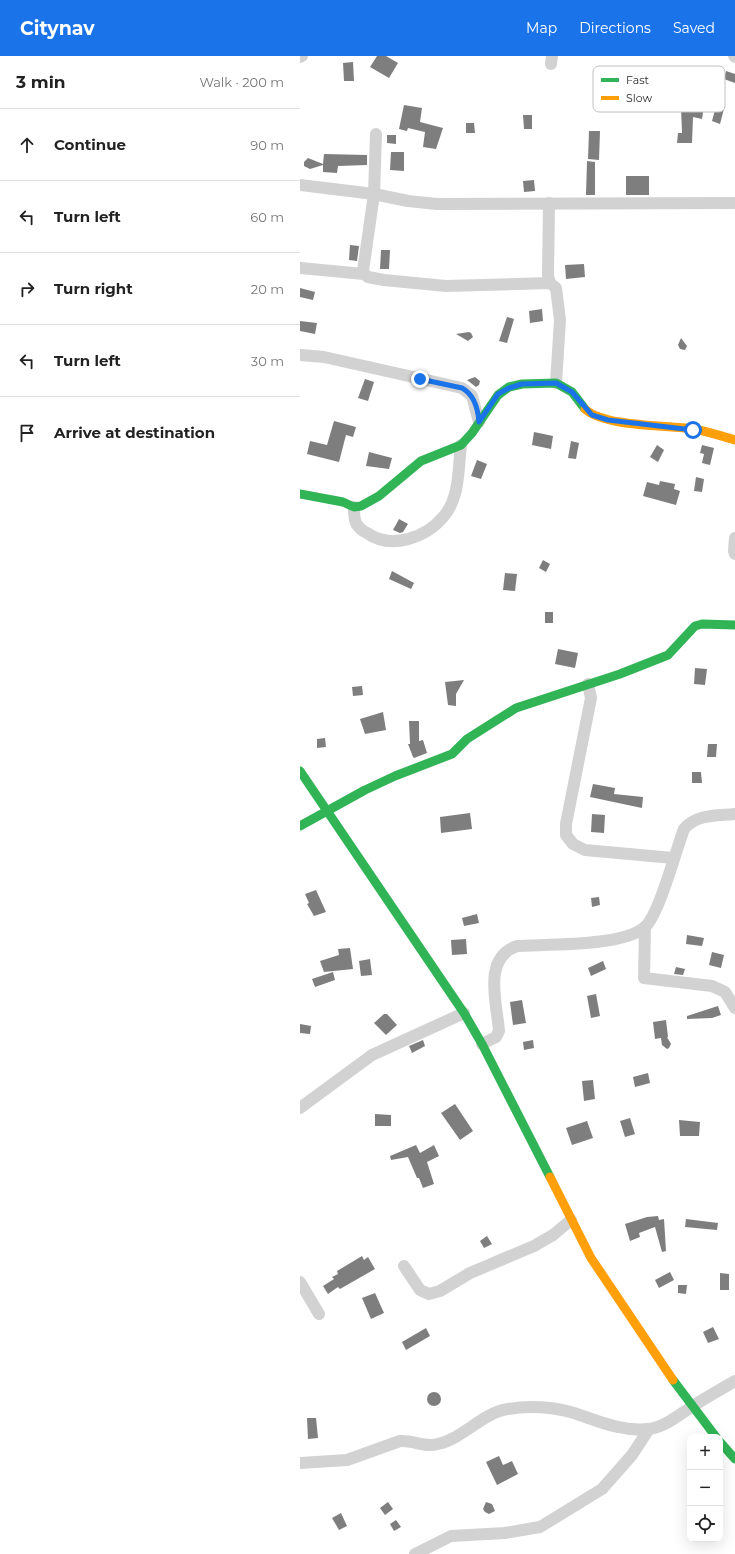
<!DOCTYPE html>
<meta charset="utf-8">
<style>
:root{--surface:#fff;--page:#f2f2f2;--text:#222;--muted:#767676;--line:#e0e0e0;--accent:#1a73e8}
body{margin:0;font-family:Montserrat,sans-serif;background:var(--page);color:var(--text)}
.controls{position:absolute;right:12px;bottom:12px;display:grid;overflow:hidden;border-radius:8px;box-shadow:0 4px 16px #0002}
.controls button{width:36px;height:36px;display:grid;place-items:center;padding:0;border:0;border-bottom:1px solid var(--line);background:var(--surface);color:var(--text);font:20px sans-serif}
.stop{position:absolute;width:12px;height:12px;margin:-9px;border:3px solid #1a73e8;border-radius:50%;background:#fff}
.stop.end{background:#1a73e8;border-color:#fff;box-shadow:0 1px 4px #0008}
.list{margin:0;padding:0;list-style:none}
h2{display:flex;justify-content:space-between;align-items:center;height:52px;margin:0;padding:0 16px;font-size:17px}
h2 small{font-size:13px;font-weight:400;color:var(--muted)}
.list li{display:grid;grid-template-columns:26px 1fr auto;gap:12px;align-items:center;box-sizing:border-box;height:72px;padding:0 16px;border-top:1px solid var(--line)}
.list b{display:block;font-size:15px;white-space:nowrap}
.list em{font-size:13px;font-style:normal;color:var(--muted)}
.icon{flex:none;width:22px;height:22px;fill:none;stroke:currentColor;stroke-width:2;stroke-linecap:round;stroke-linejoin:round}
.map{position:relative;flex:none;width:435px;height:1498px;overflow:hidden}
header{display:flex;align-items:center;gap:24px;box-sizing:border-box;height:56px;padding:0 20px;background:var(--accent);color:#fff}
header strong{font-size:19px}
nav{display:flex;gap:22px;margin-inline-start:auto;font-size:14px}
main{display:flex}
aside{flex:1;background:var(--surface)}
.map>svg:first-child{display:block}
</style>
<header>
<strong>Citynav</strong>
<nav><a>Map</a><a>Directions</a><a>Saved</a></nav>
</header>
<main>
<aside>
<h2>3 min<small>Walk · 200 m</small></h2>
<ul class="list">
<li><svg class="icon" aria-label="ahead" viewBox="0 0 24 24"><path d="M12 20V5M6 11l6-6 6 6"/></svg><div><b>Continue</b></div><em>90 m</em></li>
<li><svg class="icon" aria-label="left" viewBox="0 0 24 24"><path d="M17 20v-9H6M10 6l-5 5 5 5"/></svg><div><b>Turn left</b></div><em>60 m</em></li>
<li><svg class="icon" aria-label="right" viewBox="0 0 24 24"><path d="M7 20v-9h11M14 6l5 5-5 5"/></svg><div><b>Turn right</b></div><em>20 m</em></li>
<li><svg class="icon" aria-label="left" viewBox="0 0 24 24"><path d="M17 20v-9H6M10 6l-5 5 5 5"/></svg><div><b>Turn left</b></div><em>30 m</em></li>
<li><svg class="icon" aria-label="arrive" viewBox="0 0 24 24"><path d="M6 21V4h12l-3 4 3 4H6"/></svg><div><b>Arrive at destination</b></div></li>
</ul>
</aside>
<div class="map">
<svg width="435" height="1498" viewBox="0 0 435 1498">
<rect width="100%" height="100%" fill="#fff"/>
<g fill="#7e7e7e">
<path d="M77,0H86L98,7L89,22L70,11Z"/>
<path d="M53,6L54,25H44L43,7Z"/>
<path d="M426,15L435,18V27L424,23Z"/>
<path d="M104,49L122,52L120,66L143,72L136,93L123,91L125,76L108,72L107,75L99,73Z"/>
<path d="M425,49L420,68L412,65L416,50Z"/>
<path d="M404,50L402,63L393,61L392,87H377L378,77H382L381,51Z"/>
<path d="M223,59H232V73H224Z"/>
<path d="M166,67H174L175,77H166Z"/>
<path d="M289,75H300L299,104L288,103Z"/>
<path d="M87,79H96V88L87,87Z"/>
<path d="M91,96H104V115L90,114Z"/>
<path d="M24,98L67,99V109L38,110L37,117L23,116V109L10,113L4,110V106L8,102L23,108Z"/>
<path d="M287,105L295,106V139H286Z"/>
<rect x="326" y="120" width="23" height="19"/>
<path d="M234,124L235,135L224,136L223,125Z"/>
<path d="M50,189L59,190L57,205L49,204Z"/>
<path d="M81,194H90L89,213H80Z"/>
<path d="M284,208L285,221L266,223L265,209Z"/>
<path d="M0,232L15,236L13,244L0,241Z"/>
<path d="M242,253L243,265L230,267L229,255Z"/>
<path d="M207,261L214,263L207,287L199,285Z"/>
<path d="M0,265L17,267L15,278L0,275Z"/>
<path d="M169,276L171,277L173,281L168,285L156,278Z"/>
<path d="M381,282L387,290L385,294L380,293L378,289Z"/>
<path d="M175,321L180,325L179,329L176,331L167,324Z"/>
<path d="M65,323L74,326L68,345L58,342Z"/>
<path d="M34,365L56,371L53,381L46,379L39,406L7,398L10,385L27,389Z"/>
<path d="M234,376L253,380L251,393L232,389Z"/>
<path d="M271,385L279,387L276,403L268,402Z"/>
<path d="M357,389L364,394L358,406L350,401Z"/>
<path d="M402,389L414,392L410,409L402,407L404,398L400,397Z"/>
<path d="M69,396L92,402L89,413L66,410Z"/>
<path d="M177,404L187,408L181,423L171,420Z"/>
<path d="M396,421L404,423L402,436L394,435Z"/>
<path d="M360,425L375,428L374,433L380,435L376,449L343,440L347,426L359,429Z"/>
<path d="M99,463L108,468L103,476L100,477L93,474Z"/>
<path d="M243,504L250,508L246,516L239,512Z"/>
<path d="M92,515L114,527L111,533L89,523Z"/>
<path d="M205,517L217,518L215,535L203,534Z"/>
<rect x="245" y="556" width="8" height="11"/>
<path d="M258,593L278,597L275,612L255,608Z"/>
<path d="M395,612L407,613L405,629L394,628Z"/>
<path d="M164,624L156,638V650L148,649L145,626Z"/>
<path d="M62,630L63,639L53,640L52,631Z"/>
<path d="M83,656L86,674L65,678L60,663Z"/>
<path d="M109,665H119V685L123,684L127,697L114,702L113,701L108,688H110Z"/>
<path d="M25,682L26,691L17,692V683Z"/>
<path d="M408,688H417L416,701H407Z"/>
<path d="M392,716H401L402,727H392Z"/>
<path d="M293,728L315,732L314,738L343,741L342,752L290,741Z"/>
<path d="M170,757L172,773L141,777L140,761Z"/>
<path d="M292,758L305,759L304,777L291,776Z"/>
<path d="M16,834L26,856L14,860L7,848L9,847L5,838Z"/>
<path d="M299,841L300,849L292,851L291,842Z"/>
<path d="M177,858L179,867L164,870L162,862Z"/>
<path d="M387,879L404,882L402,890L386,888Z"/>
<path d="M166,883L167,898L152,899L151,884Z"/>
<path d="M50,892L53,913L24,916L20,905L39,899L38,893Z"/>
<path d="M412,896L424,899L421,912L409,909Z"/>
<path d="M70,903L72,919L61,920L59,905Z"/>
<path d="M303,905L306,913L291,920L288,912Z"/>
<path d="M376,911L385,913L383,919L374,918Z"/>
<path d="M33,916L35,924L15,931L12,923Z"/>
<path d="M296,938L300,960L291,962L287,940Z"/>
<path d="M222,944L226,967L213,969L210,946Z"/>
<path d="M418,950L421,959L412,962L387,963V960Z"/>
<path d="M84,958H87L97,969L86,979L74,967Z"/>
<path d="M366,964L368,981H367L371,988L369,992L367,993L362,989L361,982L355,983L353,966Z"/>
<path d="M0,968L11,970L10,978L0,977Z"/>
<path d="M123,984L125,990L112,997L109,990Z"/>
<path d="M233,984L234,992L224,994L223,986Z"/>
<path d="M348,1017L350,1027L335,1031L333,1021Z"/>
<path d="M293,1024L295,1043L284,1045L282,1025Z"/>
<path d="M155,1048L173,1075L160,1084L141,1057Z"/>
<path d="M75,1058L91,1059V1070H75Z"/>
<path d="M330,1062L335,1078L325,1081L320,1065Z"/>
<path d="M379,1064L400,1066L399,1080H380Z"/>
<path d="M287,1065L293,1082L272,1089L266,1072Z"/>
<path d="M116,1089L120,1097L134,1089L139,1100L127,1106L134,1128L123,1132L119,1122H117L108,1101L91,1104L90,1100Z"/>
<path d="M358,1160L359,1164L364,1163L366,1195L362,1196L355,1171L339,1177L340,1181L330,1185L325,1168L347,1161Z"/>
<path d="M386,1163L418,1167L417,1174L385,1171Z"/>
<path d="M187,1180L192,1188L184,1192L180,1185Z"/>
<path d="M62,1200L64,1204L68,1201L75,1213L40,1233L38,1231L28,1238L23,1230L34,1223L32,1221L38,1218L37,1215Z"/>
<path d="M370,1216L374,1224L359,1232L355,1224Z"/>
<path d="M420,1217L429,1218V1234H420Z"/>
<path d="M378,1229H387L386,1238L378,1237Z"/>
<path d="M75,1237L84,1257L71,1263L62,1242Z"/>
<path d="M413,1271L419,1283L408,1287L403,1276Z"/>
<path d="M126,1272L130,1280L106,1294L102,1286Z"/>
<circle cx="134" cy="1343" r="7"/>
<path d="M7,1362H16L18,1382L8,1383Z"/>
<path d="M199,1400L203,1409L212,1405L218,1418L197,1429L186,1406Z"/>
<path d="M88,1446L93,1453L85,1459L80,1452Z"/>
<path d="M186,1446L192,1448L195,1455L189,1458L185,1456L183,1453Z"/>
<path d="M41,1457L47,1470L39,1474L32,1462Z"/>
<path d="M96,1464L101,1471L94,1475L90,1468Z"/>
</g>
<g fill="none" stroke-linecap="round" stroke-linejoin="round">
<g stroke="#d2d2d2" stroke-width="12">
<path d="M434,0L435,1"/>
<path d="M0,1L2,0"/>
<path d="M251,8L252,0"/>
<path d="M0,129L74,138L108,145L137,148L435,147"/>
<path d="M249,147L248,220L250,227"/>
<path d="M0,212L64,218L68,221L84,224L146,230L250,227L256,232L260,264L256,327"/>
<path d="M64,218L63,215L74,138L76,78"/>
<path d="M1,299L24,301L162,332L172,340L179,366"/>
<path d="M54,451C54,456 54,463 56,467C58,471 63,475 67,477C91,494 126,482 144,460C160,441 158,413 161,389"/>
<path d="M435,482L434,495L435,498"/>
<path d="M288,628L291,642L266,768V779L273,788L285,794L373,802"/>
<path d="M345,871L344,922L412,930L425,936L435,952"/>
<path d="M182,988L196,981L199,975C197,947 182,902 217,890C247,888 325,891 346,870C360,855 376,794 384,773C396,758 417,760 435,758"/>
<path d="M0,1052L72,999L164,957"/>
<path d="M104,1210L120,1234L129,1238L140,1235L170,1217L234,1190L253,1179L271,1164"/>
<path d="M0,1226L19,1258"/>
<path d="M0,1407L47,1404L100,1385C114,1384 124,1392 138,1388C164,1382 182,1357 208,1353C229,1349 254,1351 274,1357C298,1365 322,1376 348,1373C364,1372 380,1358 393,1350C407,1341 421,1333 435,1325"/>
<path d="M115,1498L151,1480L205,1477L240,1471L302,1433L332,1399L349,1373"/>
</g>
<g stroke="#30b455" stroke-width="9">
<path d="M0,438L43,446L54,451L61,450L79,440L121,405L161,389L172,377L198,339L209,331L222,328L256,327L272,336L285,353"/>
<path d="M0,715L164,957L182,988L250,1121"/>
<path d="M0,770L65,734L95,720L152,698L167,683L216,652L320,618L368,599L395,570L402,568L435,569"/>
<path d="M373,1324L416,1381"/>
<path d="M420,1386L435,1403"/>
</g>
<g stroke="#ff9f0a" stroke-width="9">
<path d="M285,353C305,371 365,369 393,373C407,375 421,380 435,384"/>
<path d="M250,1121L291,1202L373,1324"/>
</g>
</g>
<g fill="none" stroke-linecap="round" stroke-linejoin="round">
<path stroke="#1a73e8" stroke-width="5" d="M120,323L162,332C175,339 178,353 179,366L198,338L209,332L222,328L256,327L272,336L292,359L308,364L393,374"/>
</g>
<rect x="293" y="10" width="132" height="46" rx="6" fill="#fff" stroke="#c0c0c0" stroke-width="1"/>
<rect x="301" y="22" width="18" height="4" fill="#30b455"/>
<rect x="301" y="40" width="18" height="4" fill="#ff9f0a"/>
<g font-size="11" fill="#2d2d2d">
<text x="326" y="28">Fast</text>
<text x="326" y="46">Slow</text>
</g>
</svg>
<div class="controls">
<button>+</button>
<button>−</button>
<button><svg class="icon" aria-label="locate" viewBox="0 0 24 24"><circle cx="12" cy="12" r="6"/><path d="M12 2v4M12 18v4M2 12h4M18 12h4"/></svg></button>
</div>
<div class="stop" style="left:393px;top:374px"></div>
<div class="stop end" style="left:120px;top:323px"></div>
</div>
</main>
